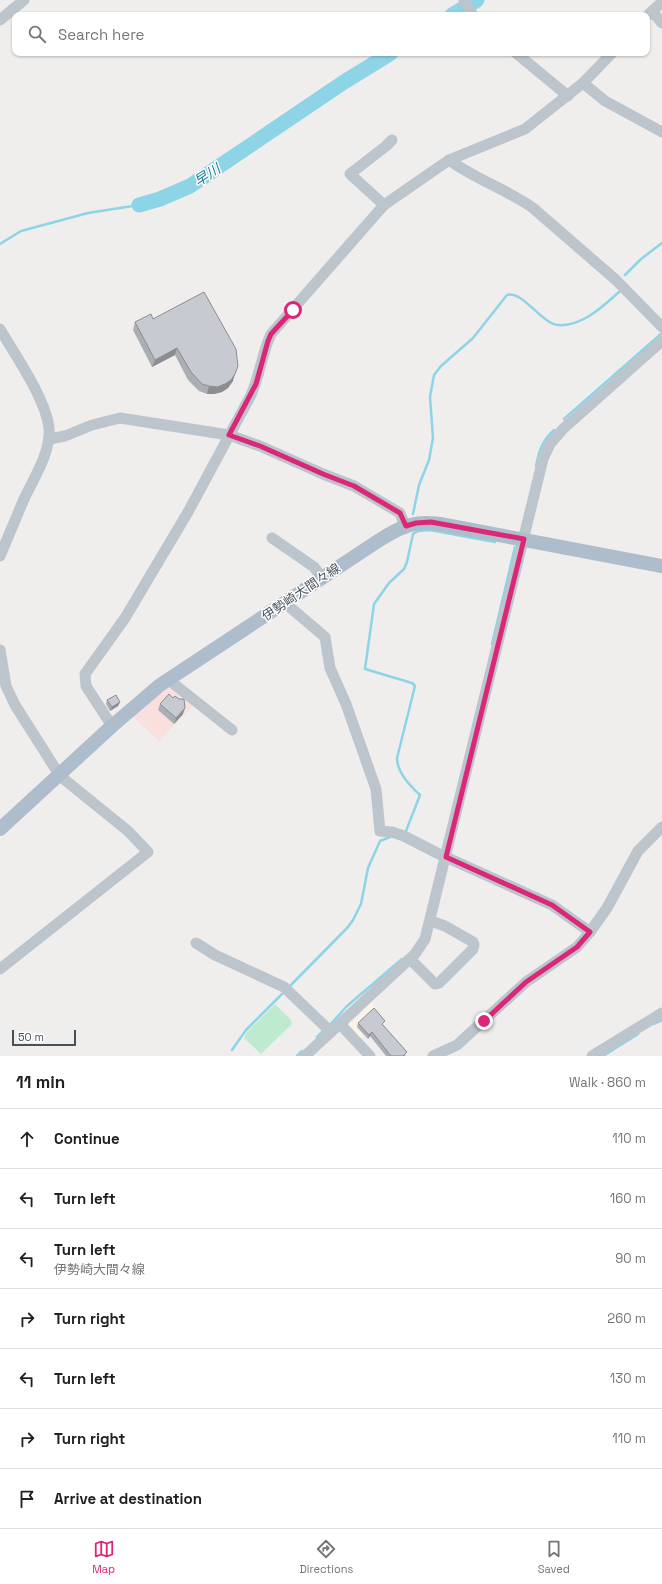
<!DOCTYPE html>
<meta charset="utf-8">
<style>
:root{--surface:#fff;--page:#f6f6f6;--text:#202124;--muted:#757577;--line:#e0e0e0;--accent:#db2777}
body{margin:0;font-family:"Space Grotesk","Noto Sans JP",sans-serif;background:var(--page);color:var(--text)}
.scale{position:absolute;left:12px;bottom:10px;width:64px;box-sizing:border-box;padding-left:4px;border:2px solid #475159;border-top:0;font-size:11px;line-height:14px;white-space:nowrap;color:#475159;-webkit-text-stroke:3px #fff;paint-order:stroke}
.stop{position:absolute;width:12px;height:12px;margin:-9px;border:3px solid #db2777;border-radius:50%;background:#fff}
.stop.end{background:#db2777;border-color:#fff;box-shadow:0 1px 4px #0008}
.list{margin:0;padding:0;list-style:none}
h2{display:flex;justify-content:space-between;align-items:center;height:52px;margin:0;padding:0 16px;font-size:17px}
h2 small{font-size:13px;font-weight:400;color:var(--muted)}
.list li{display:grid;grid-template-columns:26px 1fr auto;gap:12px;align-items:center;box-sizing:border-box;height:60px;padding:0 16px;border-top:1px solid var(--line)}
.list b{display:block;font-size:15px;white-space:nowrap}
.list p{margin:0;font-size:13px;white-space:nowrap;color:var(--muted)}
.list em{font-size:13px;font-style:normal;color:var(--muted)}
.icon{flex:none;width:22px;height:22px;fill:none;stroke:currentColor;stroke-width:2;stroke-linecap:round;stroke-linejoin:round}
.map{position:relative;flex:none;width:662px;height:1056px;overflow:hidden}
.search{position:absolute;background:var(--surface);box-shadow:0 1px 3px #0004;left:12px;right:12px;top:12px;height:44px;display:flex;align-items:center;gap:10px;box-sizing:border-box;padding:0 14px;border-radius:8px;color:var(--muted);font-size:15px}
.sheet{height:472px;background:var(--surface)}
nav{display:flex;justify-content:space-around;align-items:center;box-sizing:border-box;height:56px;border-top:1px solid var(--line);background:var(--surface);font-size:11px;color:var(--muted)}
nav a{display:grid;justify-items:center;gap:2px}
nav .on{color:var(--accent)}
.map>svg:first-child{display:block}
</style>
<div class="map">
<svg width="662" height="1056" viewBox="0 0 662 1056">
<rect width="100%" height="100%" fill="#f0eded"/>
<path fill="#faf4e7" d="M369,1000L377,1009L370,1015L361,1031L365,1035L359,1040L349,1029V1025L363,1011L361,1008Z"/>
<path fill="#f9e0de" d="M172,685L195,704L159,741L132,716L148,701Z"/>
<path fill="#beebcf" d="M275,1004L291,1020L292,1024L261,1054L244,1038L247,1032Z"/>
<g fill="none" stroke-linecap="round" stroke-linejoin="round">
<g stroke="#8dd4e6" stroke-width="2.5">
<path d="M0,244L21,231L88,213L139,205"/>
<path d="M625,275L641,259L662,243"/>
<path d="M564,419L662,333"/>
<path d="M536,466C539,451 542,441 554,430"/>
<path d="M413,514L419,485L429,460L433,438L430,397L434,375L441,366L473,338L507,295C522,290 542,324 558,325C582,327 603,306 619,292"/>
<path d="M492,644L515,547"/>
<path d="M406,831L420,795C410,786 397,772 397,758L415,686L412,683L365,669L374,604L389,583L404,569L407,562L413,534L418,531L430,530L495,542"/>
<path d="M291,985L348,927L353,920L361,904L368,868L380,841L390,837"/>
<path d="M654,1024L662,1020"/>
<path d="M329,1026L347,1006L402,959"/>
<path d="M317,1037L325,1029"/>
<path d="M232,1050L246,1030L283,993"/>
<path d="M297,1056L302,1051"/>
<path d="M603,1056L638,1034"/>
</g>
<g stroke="#8dd4e6" stroke-width="15">
<path d="M452,15L477,0"/>
<path d="M139,205L160,199L190,186L344,82L391,53"/>
</g>
<g stroke="#bcc5cc" stroke-width="11">
<path d="M464,0L473,15"/>
<path d="M652,11L662,23"/>
<path d="M647,16L662,2"/>
<path d="M0,20L24,0"/>
<path d="M516,53L568,96"/>
<path d="M583,83L605,101L662,132"/>
<path d="M449,160C475,179 506,189 533,208L616,280L662,327"/>
<path d="M384,205L350,174L386,146L392,140"/>
<path d="M0,329C15,355 46,399 49,428C51,452 34,478 24,499C16,518 8,537 0,556"/>
<path d="M49,439L65,436L92,425L120,418L229,435L260,446L323,474L354,486L400,513L405,526"/>
<path d="M272,538L314,567L322,578"/>
<path d="M285,603L325,637L330,668L346,704L376,789L380,831L392,832L404,836L437,853L552,905L590,932"/>
<path d="M0,650L6,686L15,705L55,768L65,780L128,831L148,852L0,969"/>
<path d="M170,678L174,684L232,730"/>
<path d="M112,726L86,686L85,674L125,618L188,512L251,395C260,375 262,353 271,334L384,205L449,160L525,129L583,83L612,53"/>
<path d="M196,943L215,955L284,987L331,1032"/>
<path d="M410,959L435,984L439,983L473,949L474,945L473,942L445,926L431,921"/>
<path d="M340,1024L370,1056"/>
<path d="M305,1056L415,954L425,939L543,459L550,444L563,429L662,341"/>
<path d="M433,1056L457,1045L526,982L577,947L590,932L607,908L638,851L662,827"/>
<path d="M592,1056L662,1013"/>
</g>
<path stroke="#aebdcb" stroke-width="14" d="M0,829L112,726L160,685L378,541C400,527 414,520 440,524L662,566"/>
</g>
<g fill="#abaeb3">
<path d="M153,319L233,381L228,388L222,392L214,394H207L199,391L188,380L175,355L152,367L133,330L135,322Z"/>
<path d="M107,700L120,702L118,706L110,711L106,704Z"/>
<path d="M160,704L183,714L174,724L158,710Z"/>
<path d="M358,1023L384,1025H383L406,1056H386L370,1036L368,1039L357,1027Z"/>
</g>
<g fill="#8b8d92">
<path d="M177,348L175,355L152,367L155,360Z"/>
<path d="M235,374L233,381L228,388L222,392L214,394H207L209,386Z"/>
<path d="M120,702L118,706L110,711L112,707Z"/>
<path d="M185,708L183,714L174,724L176,718Z"/>
<path d="M372,1032L370,1036L368,1039L369,1035Z"/>
</g>
<g fill="#c7cad0" stroke="#8b8d92">
<path d="M204,292L236,349L238,366L235,374L231,380L225,384L217,387L209,386L202,384L191,372L177,348L155,360L135,322L151,314L153,319Z"/>
<path d="M169,694L173,698L175,696L179,699H184L185,708L176,718L160,704Z"/>
<path d="M116,695L120,702L112,707L107,700Z"/>
<path d="M374,1008L385,1021L382,1024L407,1052L403,1056H391L372,1032L369,1035L358,1023Z"/>
</g>
<g fill="none" stroke-linecap="round" stroke-linejoin="round">
<path stroke="#db2777" stroke-width="5" d="M293,310L271,334L268,341L256,384L229,435L260,446L323,474L354,486L400,513L406,526L416,523L431,522L524,539L446,857L552,905L590,932L577,947L526,982L484,1021"/>
</g>
<g text-anchor="middle" dominant-baseline="central" stroke-width="3" stroke-linejoin="round" paint-order="stroke">
<g font-size="13" fill="#475159" stroke="#fff">
<text transform="translate(301 592) rotate(-34)">伊勢崎大間々線</text>
</g>
<g font-size="14" font-style="italic" fill="#157c97" stroke="#fff">
<text transform="translate(207 175) rotate(-33)">早川</text>
</g>
</g>
</svg>
<div class="scale">50 m</div>
<div class="stop" style="left:293px;top:310px"></div>
<div class="stop end" style="left:484px;top:1021px"></div>
<div class="search"><svg class="icon" aria-label="search" viewBox="0 0 24 24"><circle cx="10" cy="10" r="6"/><path d="M15 15l6 6"/></svg>Search here</div>
</div>
<section class="sheet">
<h2>11 min<small>Walk · 860 m</small></h2>
<ul class="list">
<li><svg class="icon" aria-label="ahead" viewBox="0 0 24 24"><path d="M12 20V5M6 11l6-6 6 6"/></svg><div><b>Continue</b></div><em>110 m</em></li>
<li><svg class="icon" aria-label="left" viewBox="0 0 24 24"><path d="M17 20v-9H6M10 6l-5 5 5 5"/></svg><div><b>Turn left</b></div><em>160 m</em></li>
<li><svg class="icon" aria-label="left" viewBox="0 0 24 24"><path d="M17 20v-9H6M10 6l-5 5 5 5"/></svg><div><b>Turn left</b><p>伊勢崎大間々線</p></div><em>90 m</em></li>
<li><svg class="icon" aria-label="right" viewBox="0 0 24 24"><path d="M7 20v-9h11M14 6l5 5-5 5"/></svg><div><b>Turn right</b></div><em>260 m</em></li>
<li><svg class="icon" aria-label="left" viewBox="0 0 24 24"><path d="M17 20v-9H6M10 6l-5 5 5 5"/></svg><div><b>Turn left</b></div><em>130 m</em></li>
<li><svg class="icon" aria-label="right" viewBox="0 0 24 24"><path d="M7 20v-9h11M14 6l5 5-5 5"/></svg><div><b>Turn right</b></div><em>110 m</em></li>
<li><svg class="icon" aria-label="arrive" viewBox="0 0 24 24"><path d="M6 21V4h12l-3 4 3 4H6"/></svg><div><b>Arrive at destination</b></div></li>
</ul>
</section>
<nav>
<a class="on"><svg class="icon" aria-label="map" viewBox="0 0 24 24"><path d="M3 6l6-2 6 2 6-2v14l-6 2-6-2-6 2zM9 4v14M15 6v14"/></svg>Map</a>
<a><svg class="icon" aria-label="directions" viewBox="0 0 24 24"><path d="M12 3l9 9-9 9-9-9zM9 14v-3h6M13 9l2 2-2 2"/></svg>Directions</a>
<a><svg class="icon" aria-label="saved" viewBox="0 0 24 24"><path d="M7 4h10v16l-5-4-5 4z"/></svg>Saved</a>
</nav>
